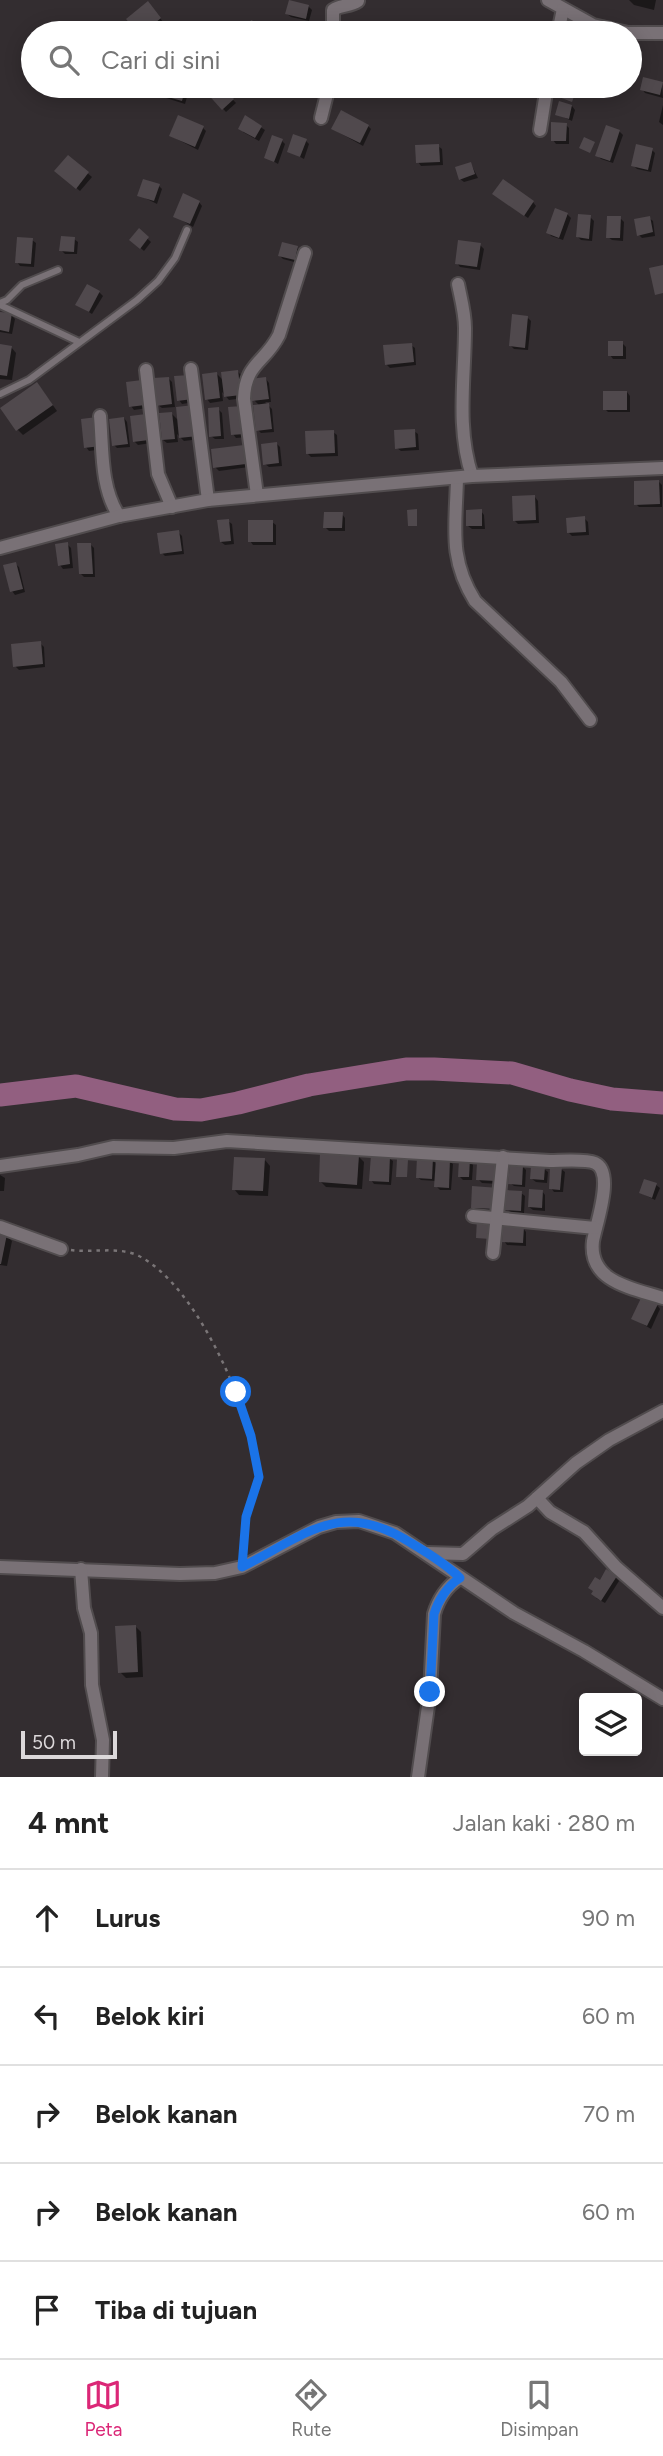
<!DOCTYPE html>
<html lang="id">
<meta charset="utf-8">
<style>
:root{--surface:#fff;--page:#f2f2f2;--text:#222;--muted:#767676;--line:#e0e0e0;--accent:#db2777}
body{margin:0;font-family:Figtree,sans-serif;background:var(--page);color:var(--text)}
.controls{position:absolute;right:21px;bottom:21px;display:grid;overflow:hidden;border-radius:7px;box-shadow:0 4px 18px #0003}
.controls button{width:63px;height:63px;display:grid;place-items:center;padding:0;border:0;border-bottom:2px solid var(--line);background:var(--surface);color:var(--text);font:35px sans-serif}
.scale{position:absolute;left:21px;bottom:18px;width:96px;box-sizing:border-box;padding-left:7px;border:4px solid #dcd8da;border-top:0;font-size:19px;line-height:24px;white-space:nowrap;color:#dcd8da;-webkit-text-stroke:5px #332d30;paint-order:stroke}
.stop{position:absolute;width:21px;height:21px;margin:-16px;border:5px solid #1a73e8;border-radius:50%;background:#fff}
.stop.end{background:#1a73e8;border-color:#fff;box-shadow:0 2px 7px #0008}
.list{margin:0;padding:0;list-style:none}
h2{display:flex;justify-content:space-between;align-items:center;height:91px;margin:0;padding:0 28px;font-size:30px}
h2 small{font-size:23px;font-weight:400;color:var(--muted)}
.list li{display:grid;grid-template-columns:46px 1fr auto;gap:21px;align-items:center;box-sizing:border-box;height:98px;padding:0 28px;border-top:2px solid var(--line)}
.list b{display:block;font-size:26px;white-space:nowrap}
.list em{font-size:23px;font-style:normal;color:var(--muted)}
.icon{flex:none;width:38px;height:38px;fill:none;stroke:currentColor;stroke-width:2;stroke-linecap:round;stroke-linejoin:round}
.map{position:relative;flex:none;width:663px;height:1777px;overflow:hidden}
.search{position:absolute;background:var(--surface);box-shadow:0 4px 18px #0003;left:21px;right:21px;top:21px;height:77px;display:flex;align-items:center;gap:18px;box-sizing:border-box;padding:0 24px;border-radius:38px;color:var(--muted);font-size:26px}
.sheet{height:581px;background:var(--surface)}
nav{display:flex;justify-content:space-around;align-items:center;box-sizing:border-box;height:98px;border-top:2px solid var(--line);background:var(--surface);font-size:19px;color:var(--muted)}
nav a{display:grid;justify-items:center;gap:4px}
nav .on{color:var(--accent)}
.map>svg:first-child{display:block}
</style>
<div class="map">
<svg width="663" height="1777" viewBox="0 0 663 1777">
<rect width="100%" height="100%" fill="#332d30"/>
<g fill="#0007">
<path d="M629,0H656L654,10L634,5Z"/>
<path d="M151,6L163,22L150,33H141L129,19Z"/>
<path d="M308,6L312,10L309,21L291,17L287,14Z"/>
<path d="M630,57L635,62L630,67Z"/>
<path d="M662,84L663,98L645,93L642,89Z"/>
<path d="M162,86L185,87L189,90L185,104L163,97L159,94Z"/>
<path d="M213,86H220L236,103L226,112L207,91Z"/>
<path d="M423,86H455V98H426L423,95Z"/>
<path d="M507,86H529L527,92Z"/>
<path d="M663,105V125L659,122Z"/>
<path d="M572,106L575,110L572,121L557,114Z"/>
<path d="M246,118L265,130L259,141L243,132Z"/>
<path d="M566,125L569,128V144H556L553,140Z"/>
<path d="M368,126L371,129L363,146L333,129Z"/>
<path d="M203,128L206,131L198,150L171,136Z"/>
<path d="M619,131L623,135L613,163L601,159L597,155Z"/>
<path d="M282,141L285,144L278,164L266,157Z"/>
<path d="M306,141L309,144L304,159L289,151Z"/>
<path d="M438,146L442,149L443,165L421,166L418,162Z"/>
<path d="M652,150L655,153L651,172L637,169L633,165Z"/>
<path d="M68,157L92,177L80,191L60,174Z"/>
<path d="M471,164L478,178L464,182L460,179Z"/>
<path d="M159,186L162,189L157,204L139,195Z"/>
<path d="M498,197L533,202L536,206L528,218Z"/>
<path d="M199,202L202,206L193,227L175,216Z"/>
<path d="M567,214L571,218L563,240L551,236L548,232Z"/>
<path d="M590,217L594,221L592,241L581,240L578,237Z"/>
<path d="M620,218L624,222L623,241L612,240L608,237Z"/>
<path d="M649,218L653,221L655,236L642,238L639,235Z"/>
<path d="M139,231L151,242L144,251L131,240Z"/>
<path d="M74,239L78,242L77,254H65L61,250Z"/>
<path d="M32,240L36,243L34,267L20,266L17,262Z"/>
<path d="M480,245L484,249L480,270L460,267L457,263Z"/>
<path d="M297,248L301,251L298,263L283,259L280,256Z"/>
<path d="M99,292L103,296L92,314L78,305Z"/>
<path d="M0,313L11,315L15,319L12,334L0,332Z"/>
<path d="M528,318L531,321L528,350L514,349L510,345Z"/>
<path d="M622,343L626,347V359H613L610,355Z"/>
<path d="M0,345L11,347L16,353L12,380L0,379Z"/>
<path d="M411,345L415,348L416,365L390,368L386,364Z"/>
<path d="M237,371L241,375L244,398L229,400L222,392L223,401L210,403L207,399L217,374L224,381Z"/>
<path d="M168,378L172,382L175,407L162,408L158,405Z"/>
<path d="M176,378L195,402L182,404L179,400Z"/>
<path d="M266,379L269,383L271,402H265L272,409L274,432L261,433L258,430L260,406L254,400Z"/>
<path d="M128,383L147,408L134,410L131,406Z"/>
<path d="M42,390L57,411L23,435L17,429Z"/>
<path d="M627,392L630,396V412H608L605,409Z"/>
<path d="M218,409L222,413L224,439H215L211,436Z"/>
<path d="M230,409L248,437L236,438L233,434Z"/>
<path d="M172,414L179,421L200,439L184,441L177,434L178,442L167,443L163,440Z"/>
<path d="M145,416L151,443L138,445L134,441Z"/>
<path d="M124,418L127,422L130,447L117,448L114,445Z"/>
<path d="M83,421L103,449L89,451L86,447Z"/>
<path d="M414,431L418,434L419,450L401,451L397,448Z"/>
<path d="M333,432L337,435L338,456L311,457L308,454Z"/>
<path d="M276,443L280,447L282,466L269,467L265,464Z"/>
<path d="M243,447L247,450L249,467L219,471L215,467Z"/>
<path d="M659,482L662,485V507H639L636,504Z"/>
<path d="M535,497L538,501L539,523L518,524L514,520Z"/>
<path d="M481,511L484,515L485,529H472L468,526Z"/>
<path d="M342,514L345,518V531H329L325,527Z"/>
<path d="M584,518L588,522L589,535L572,536L569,533Z"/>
<path d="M228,521L232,524L234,544L225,545L221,542Z"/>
<path d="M272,522L276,525V545H253L250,541Z"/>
<path d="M178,532L182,536L184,554L165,556L162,553Z"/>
<path d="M67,544L71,548L73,568L63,569L60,565Z"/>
<path d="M91,545L94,548L95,577H84L80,573Z"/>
<path d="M15,564L19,567L25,592L15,595L12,591Z"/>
<path d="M40,643L44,647L45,667L19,670L15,666Z"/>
<path d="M358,1156L364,1162L362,1189L326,1187L320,1181Z"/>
<path d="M389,1158L393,1161L391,1185L374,1184L371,1180Z"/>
<path d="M432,1159L437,1165L449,1161L453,1164L451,1190H440L436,1186V1181L421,1180L417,1177Z"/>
<path d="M265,1160L270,1166L268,1196L239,1195L234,1189Z"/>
<path d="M470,1161L473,1165L472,1180H463L459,1176Z"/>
<path d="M479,1165L499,1184L482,1183L478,1179Z"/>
<path d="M523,1167L526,1170L525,1187L514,1186L510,1183Z"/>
<path d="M544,1169L548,1172L547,1183L536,1182L532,1179Z"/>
<path d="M561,1169L565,1172L563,1192H554L551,1188Z"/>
<path d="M0,1175L5,1178L4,1191H0Z"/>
<path d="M656,1185L660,1188L655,1200L641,1193Z"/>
<path d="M498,1190L500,1212L476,1211L473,1207Z"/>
<path d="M542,1191L545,1195V1211L533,1210L529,1207Z"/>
<path d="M521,1193L525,1196L524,1213L511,1212L507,1209Z"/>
<path d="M523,1228L526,1232V1246L507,1245L504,1241Z"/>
<path d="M0,1234L6,1235L12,1241L7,1266L0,1265Z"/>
<path d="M657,1305L660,1309L651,1329L633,1318Z"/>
<path d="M615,1577L619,1581L605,1603L596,1598Z"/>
<path d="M135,1626L141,1632L143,1677L126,1678L120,1672Z"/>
</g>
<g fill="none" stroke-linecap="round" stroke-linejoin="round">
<path stroke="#925f80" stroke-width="23" d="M0,1095L76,1086L175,1109L201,1110L238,1103L309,1085L406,1069H434L512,1073L570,1090L612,1099L663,1103"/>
</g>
<g fill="#50494d">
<path d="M289,0L309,5L306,19L285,14Z"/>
<path d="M148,1L161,18L143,33H138L126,19Z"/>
<path d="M251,20L280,33H245Z"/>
<path d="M643,77L663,82L660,95L640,90Z"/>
<path d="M160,86H186L182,101L157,94Z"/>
<path d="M210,86H222L234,99L222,110L205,91Z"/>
<rect x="421" y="86" width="31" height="9"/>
<path d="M563,87L576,91L572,102L559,97Z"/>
<path d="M559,101L572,105L569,119L555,115Z"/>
<path d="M341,110L369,125L360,143L331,129Z"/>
<path d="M178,115L204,126L195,147L169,136Z"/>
<path d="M245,115L262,126L255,138L238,129Z"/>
<path d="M551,122L567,123L566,141H551Z"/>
<path d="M606,125L620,130L610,161L595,156Z"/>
<path d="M293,134L307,139L300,157L287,152Z"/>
<path d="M272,135L283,139L274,162L264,158Z"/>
<path d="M584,137L595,142L590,153L579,148Z"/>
<path d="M439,144L440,162L416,163L415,145Z"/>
<path d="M636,144L653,148L648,170L631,166Z"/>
<path d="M68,155L89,172L76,189L54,171Z"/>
<path d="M471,162L475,174L459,180L455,167Z"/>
<path d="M143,179L160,184L154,201L137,196Z"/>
<path d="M503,179L534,201L524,216L492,194Z"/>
<path d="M183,193L200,201L190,224L173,217Z"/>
<path d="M555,208L568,213L559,238L546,233Z"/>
<path d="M578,214L591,215L589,239L576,237Z"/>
<path d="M607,216H621L620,238H606Z"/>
<path d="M650,216L653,232L637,236L634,219Z"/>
<path d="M139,228L149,237L140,249L129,240Z"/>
<path d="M61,236L75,237L74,252L59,251Z"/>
<path d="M17,237L33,238L31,264L15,263Z"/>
<path d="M458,240L481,243L477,267L455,264Z"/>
<path d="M282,242L298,246L295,260L278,256Z"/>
<path d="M663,265V293L655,295L649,268Z"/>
<path d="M87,284L100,291L89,312L75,305Z"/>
<path d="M0,312L12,313L9,332L0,330Z"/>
<path d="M512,314L528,316L525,348L509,346Z"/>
<rect x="608" y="341" width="15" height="15"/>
<path d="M412,343L414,362L385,365L383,345Z"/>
<path d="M0,344L12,346L7,376L0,375Z"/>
<path d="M238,370L241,395L224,397L221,372Z"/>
<path d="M217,372L220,398L205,400L202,374Z"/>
<path d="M190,375L193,399L177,401L174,376Z"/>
<path d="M169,377L172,404L156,406L153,378Z"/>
<path d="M266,377L269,399L252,401L250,379Z"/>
<path d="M142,380L145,405L129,407L126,382Z"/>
<path d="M37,382L53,405L16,431L0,408Z"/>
<rect x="603" y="391" width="24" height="19"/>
<path d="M269,403L272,429L256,431L253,405Z"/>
<path d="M194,405L198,436L179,438L176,407Z"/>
<path d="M242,406L245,434L231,435L228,407Z"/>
<path d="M219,407L221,436L209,437L208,408Z"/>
<path d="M172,412L175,439L162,440L159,413Z"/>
<path d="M146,414L149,440L133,442L130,416Z"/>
<path d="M97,417L101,446L84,448L81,419Z"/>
<path d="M124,417L128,444L112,446L109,419Z"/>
<path d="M415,429L416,447L395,449L394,430Z"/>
<path d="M334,430L335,453L306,454L305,431Z"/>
<path d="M277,442L279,463L263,465L261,444Z"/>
<path d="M244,445L246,464L213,468L211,449Z"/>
<path d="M659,480L660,504L634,505V481Z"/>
<path d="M535,495L536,520L513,521L512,496Z"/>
<path d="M417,509V526H408L407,510Z"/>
<path d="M482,509V526H466V510Z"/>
<path d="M324,512H343L342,528H323Z"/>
<path d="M585,516L586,532L567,533L566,518Z"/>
<path d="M229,519L231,541L220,542L217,520Z"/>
<rect x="248" y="520" width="25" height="22"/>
<path d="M179,530L182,551L160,554L157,533Z"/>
<path d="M68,542L70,564L58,566L55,544Z"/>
<path d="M77,543H91L93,574H79Z"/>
<path d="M16,562L23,589L10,592L3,565Z"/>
<path d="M41,641L43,664L13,667L11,644Z"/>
<path d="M320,1153L359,1155L357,1185L319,1182Z"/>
<path d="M371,1155L390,1156L389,1182L369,1181Z"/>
<path d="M234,1157L265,1158L263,1191L232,1190Z"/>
<path d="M417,1157L433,1158L432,1179L416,1178Z"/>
<path d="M436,1158L450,1159L449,1188L434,1187Z"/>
<path d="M397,1159L408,1160L407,1177H396Z"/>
<path d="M459,1159L470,1160L469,1177H458Z"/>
<path d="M477,1163L497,1164L496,1181L476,1180Z"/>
<path d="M510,1164L523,1165L522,1185L508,1184Z"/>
<path d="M531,1166L545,1167L544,1180L530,1179Z"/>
<path d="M550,1166L562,1167L560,1190L549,1189Z"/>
<path d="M644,1179L657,1183L652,1198L639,1193Z"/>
<path d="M472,1186L499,1188L497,1209L471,1208Z"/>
<path d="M529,1189L543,1190L542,1208L528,1207Z"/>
<path d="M506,1190L522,1191L521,1211L505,1210Z"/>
<path d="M477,1218L491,1219L490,1239L476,1238Z"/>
<path d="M503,1225L524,1227L523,1243L502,1242Z"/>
<path d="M0,1232L7,1234L1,1264H0Z"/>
<path d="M642,1296L658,1304L647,1326L631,1319Z"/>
<path d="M606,1569L617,1576L601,1601L591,1594L593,1591L588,1588L595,1577L600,1580Z"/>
<path d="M136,1625L138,1672L118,1673L115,1626Z"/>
</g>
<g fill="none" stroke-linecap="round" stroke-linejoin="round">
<g stroke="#514c4e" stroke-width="10">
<g id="lane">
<path d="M0,303L7,300L22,285L58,270"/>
<path d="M0,305L79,342"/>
<path d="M0,394L29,380L137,300L158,281L175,258L187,230"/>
</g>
</g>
<g stroke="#514c4e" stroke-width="16">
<g id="street">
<path d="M548,0L593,25L628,33"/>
<path d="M333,33V10C341,4 350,7 358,1"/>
<path d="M558,33L563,9"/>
<path d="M630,33H663"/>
<path d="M321,118L329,86"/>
<path d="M540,130L547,86"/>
<path d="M458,284C461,299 465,313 465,328C465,378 456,427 472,476"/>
<path d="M191,369L208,500"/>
<path d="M146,370L158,474L172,507"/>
<path d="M100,416C103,449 100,487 119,516"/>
<path d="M457,478C456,526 448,558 475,601L561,682L590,720"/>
<path d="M257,495L244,399C245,363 265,363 279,335L305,253"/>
<path d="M0,548L119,516L208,500L472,476L663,468"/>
<path d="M0,1166L78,1155L113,1147L174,1148L227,1141L550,1161C561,1161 586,1159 595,1163C615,1172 596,1224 593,1241C588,1282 632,1288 663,1298"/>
<path d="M473,1216L595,1228"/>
<path d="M0,1227L61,1249"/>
<path d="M493,1253L503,1157"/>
<path d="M537,1498L550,1512L584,1532L616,1567L663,1608"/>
<path d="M427,1553L463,1554L492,1529L528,1506L576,1463L609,1440L663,1411"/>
<path d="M0,1567L180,1574L215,1573L242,1567L319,1527L336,1522L359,1521L395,1533L514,1613L584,1651L663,1699"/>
<path d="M81,1569L84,1608L91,1633L92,1685L103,1740L102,1777"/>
<path d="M418,1777L430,1692L434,1614C438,1600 447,1586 460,1578"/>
</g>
</g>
<path stroke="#7a7577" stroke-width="2.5" stroke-dasharray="3.5 5" stroke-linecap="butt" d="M71,1250C93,1253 119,1246 139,1256C195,1285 243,1395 255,1455C256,1461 259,1469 259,1476C259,1489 249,1503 246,1516C243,1528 244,1542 243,1554"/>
<use href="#lane" stroke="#797176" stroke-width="6"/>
<use href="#street" stroke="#797176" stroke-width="12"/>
</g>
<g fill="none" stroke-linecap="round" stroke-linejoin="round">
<path stroke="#1a73e8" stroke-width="9" d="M236,1392L251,1436L259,1477L246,1517L242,1567C307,1534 341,1498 411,1543C428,1553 446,1564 460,1578C447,1586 438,1601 434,1614L430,1692"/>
</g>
</svg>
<div class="controls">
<button><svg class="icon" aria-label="layers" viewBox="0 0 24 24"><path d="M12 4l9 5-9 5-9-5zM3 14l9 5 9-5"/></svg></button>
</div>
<div class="scale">50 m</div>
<div class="stop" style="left:236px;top:1392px"></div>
<div class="stop end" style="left:430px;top:1692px"></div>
<div class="search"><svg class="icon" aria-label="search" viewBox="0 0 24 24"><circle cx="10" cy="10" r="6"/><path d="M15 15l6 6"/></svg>Cari di sini</div>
</div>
<section class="sheet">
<h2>4 mnt<small>Jalan kaki · 280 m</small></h2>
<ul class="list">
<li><svg class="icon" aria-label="ahead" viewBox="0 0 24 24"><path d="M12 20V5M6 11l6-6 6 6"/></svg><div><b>Lurus</b></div><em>90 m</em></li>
<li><svg class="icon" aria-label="left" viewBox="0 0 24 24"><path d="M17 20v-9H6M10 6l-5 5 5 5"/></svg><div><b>Belok kiri</b></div><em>60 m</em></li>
<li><svg class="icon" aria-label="right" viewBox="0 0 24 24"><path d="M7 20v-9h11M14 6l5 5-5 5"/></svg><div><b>Belok kanan</b></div><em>70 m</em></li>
<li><svg class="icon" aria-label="right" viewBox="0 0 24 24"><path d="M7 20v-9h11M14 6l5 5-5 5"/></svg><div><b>Belok kanan</b></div><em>60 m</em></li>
<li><svg class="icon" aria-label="arrive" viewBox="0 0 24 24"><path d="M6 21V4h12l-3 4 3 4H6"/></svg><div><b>Tiba di tujuan</b></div></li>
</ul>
</section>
<nav>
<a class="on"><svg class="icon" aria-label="map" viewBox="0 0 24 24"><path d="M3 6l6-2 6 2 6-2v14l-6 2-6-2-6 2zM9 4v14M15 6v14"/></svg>Peta</a>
<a><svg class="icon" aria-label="directions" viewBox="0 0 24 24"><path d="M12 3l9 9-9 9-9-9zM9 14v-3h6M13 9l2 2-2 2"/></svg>Rute</a>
<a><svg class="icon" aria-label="saved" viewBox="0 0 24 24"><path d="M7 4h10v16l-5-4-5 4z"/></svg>Disimpan</a>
</nav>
